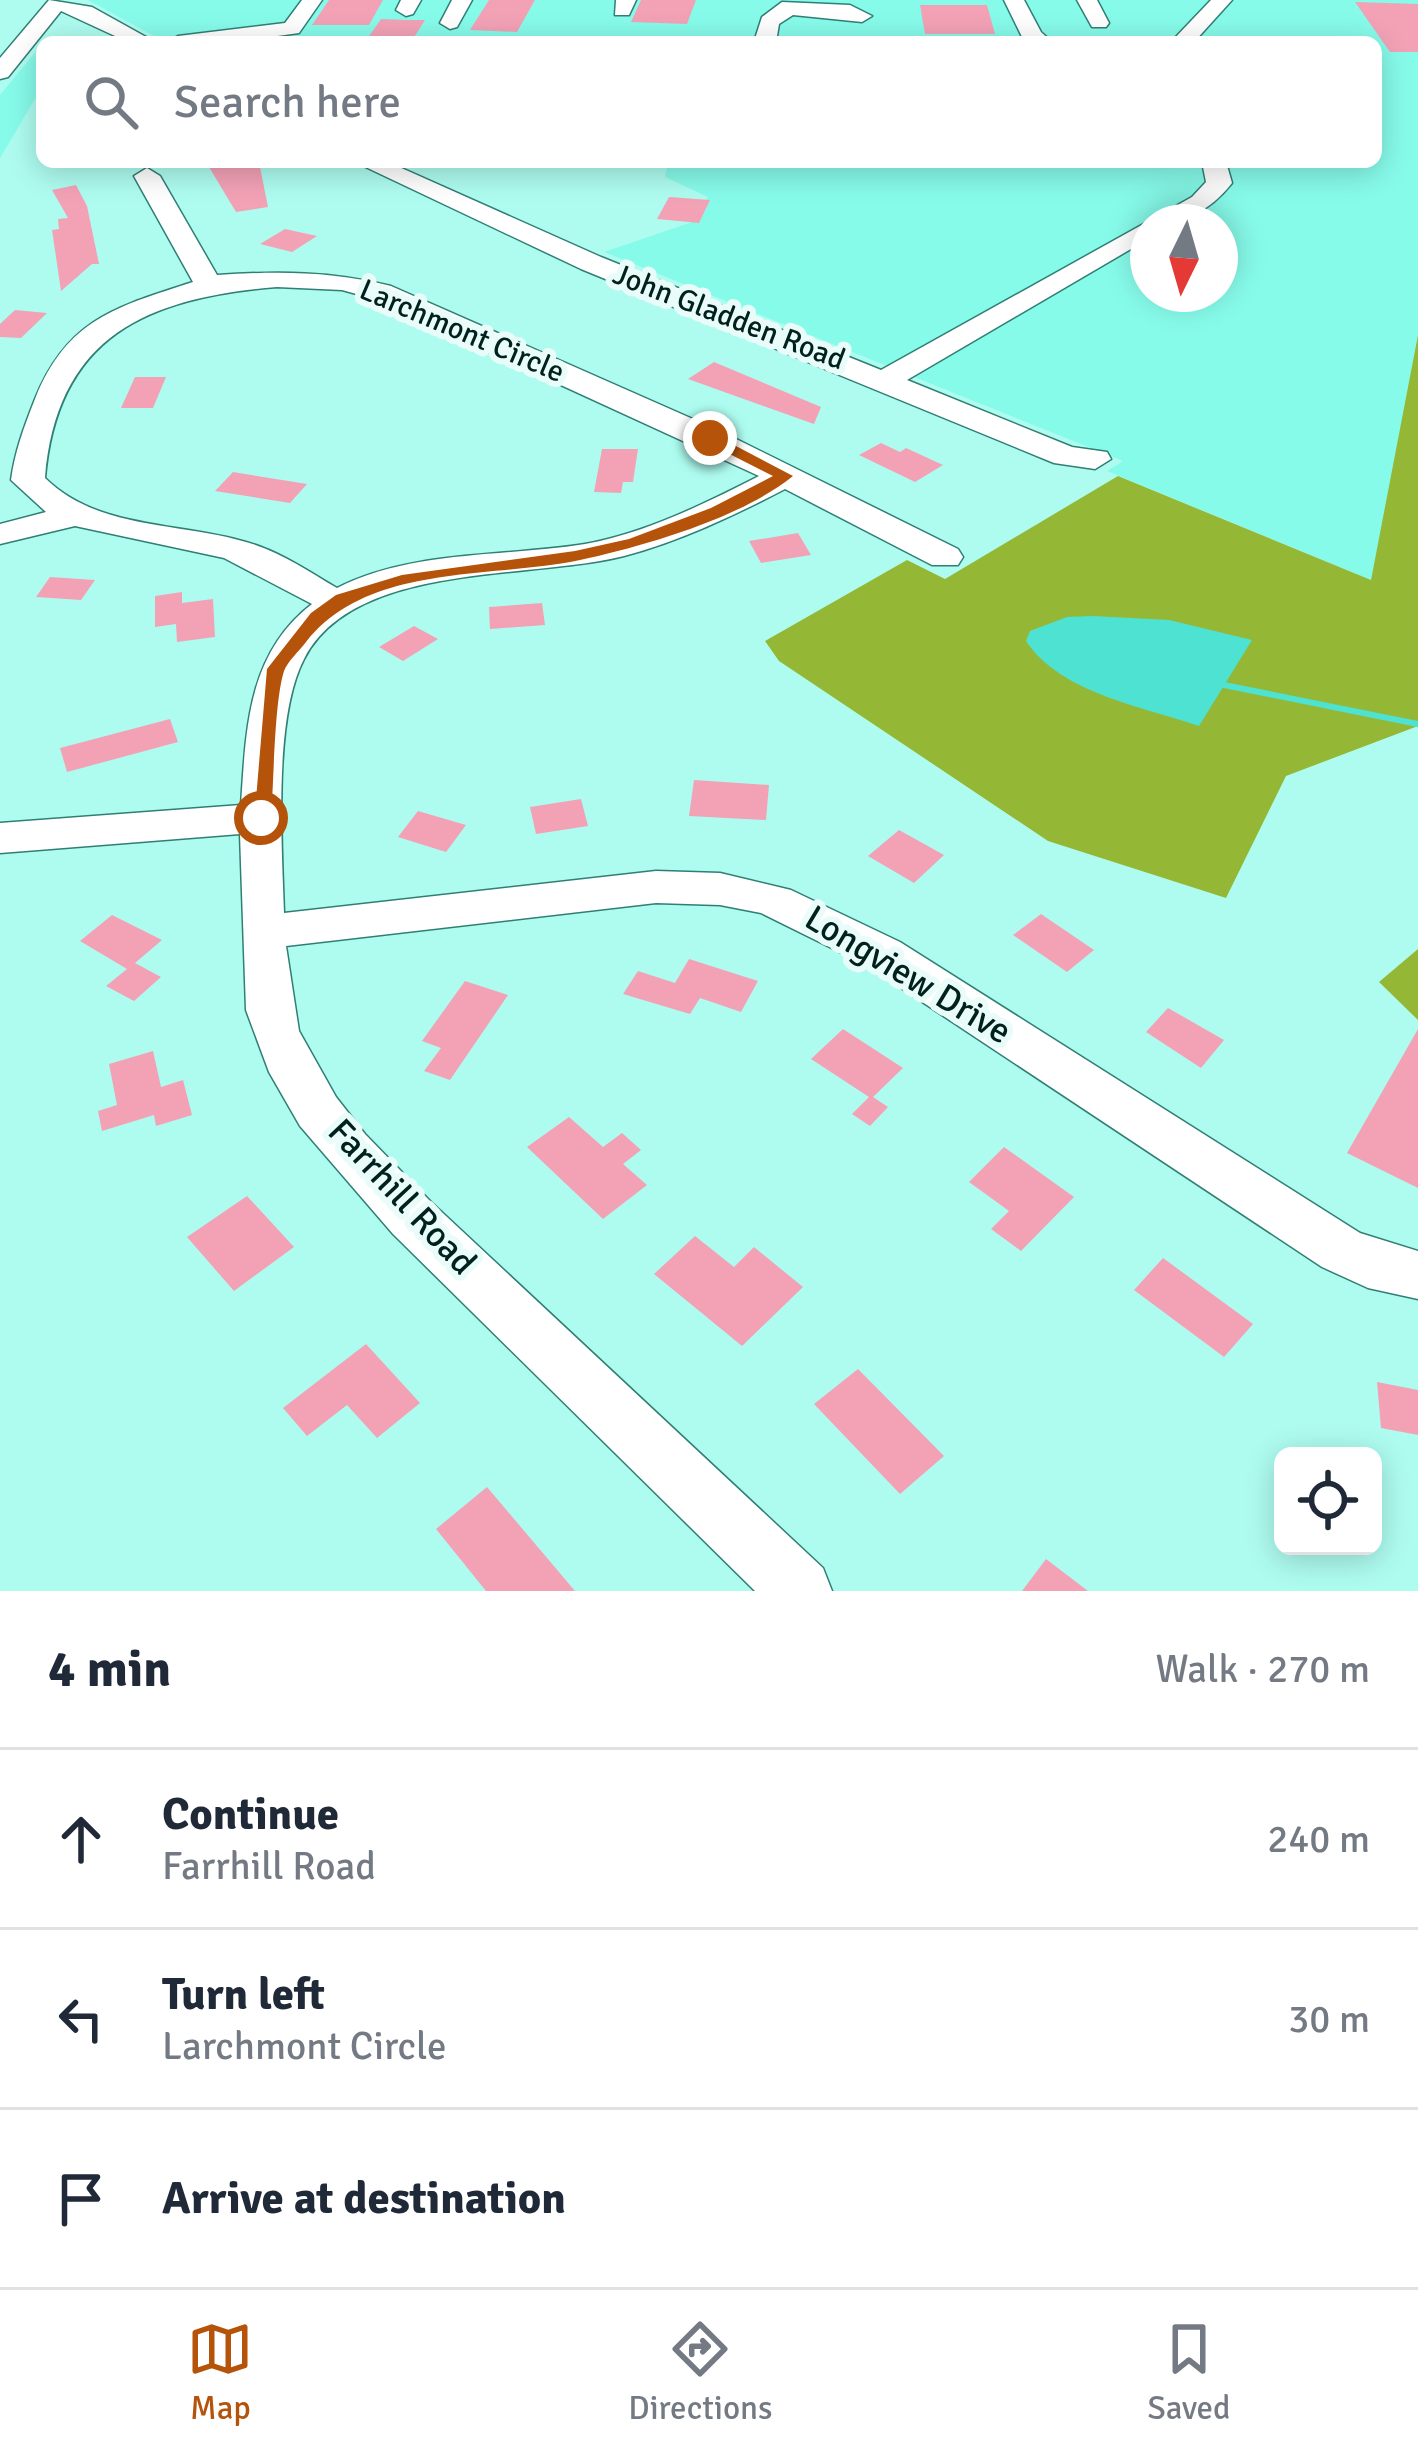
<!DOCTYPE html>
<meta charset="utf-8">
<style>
:root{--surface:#fff;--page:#f2f2f3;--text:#1f2937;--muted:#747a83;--line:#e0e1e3;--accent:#b45309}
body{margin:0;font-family:Signika,sans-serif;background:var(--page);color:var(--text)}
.controls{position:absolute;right:36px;bottom:36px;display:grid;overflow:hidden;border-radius:18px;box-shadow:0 6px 30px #0003}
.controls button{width:108px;height:108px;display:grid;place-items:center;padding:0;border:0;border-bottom:3px solid var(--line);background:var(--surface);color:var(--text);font:60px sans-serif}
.compass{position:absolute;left:1130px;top:204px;width:108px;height:108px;border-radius:50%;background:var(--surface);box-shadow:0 6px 30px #0003;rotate:185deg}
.stop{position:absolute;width:36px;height:36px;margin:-27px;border:9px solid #b45309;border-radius:50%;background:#fff}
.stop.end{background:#b45309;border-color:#fff;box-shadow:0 3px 12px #0008}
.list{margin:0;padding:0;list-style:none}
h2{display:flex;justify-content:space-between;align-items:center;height:156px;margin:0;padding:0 48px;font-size:51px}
h2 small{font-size:39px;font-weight:400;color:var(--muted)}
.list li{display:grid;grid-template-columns:78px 1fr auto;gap:36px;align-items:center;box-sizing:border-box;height:180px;padding:0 48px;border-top:3px solid var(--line)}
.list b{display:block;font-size:45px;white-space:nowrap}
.list p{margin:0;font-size:39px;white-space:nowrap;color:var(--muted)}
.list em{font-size:39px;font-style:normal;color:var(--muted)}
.icon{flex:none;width:66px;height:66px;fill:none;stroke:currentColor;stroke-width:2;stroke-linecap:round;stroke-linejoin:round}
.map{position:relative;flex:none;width:1418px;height:1591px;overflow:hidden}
.search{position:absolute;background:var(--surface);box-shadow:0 6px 30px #0003;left:36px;right:36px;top:36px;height:132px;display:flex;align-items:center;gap:30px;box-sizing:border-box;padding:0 42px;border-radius:18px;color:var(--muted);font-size:45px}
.sheet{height:696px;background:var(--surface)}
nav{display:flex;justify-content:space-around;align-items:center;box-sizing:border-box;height:168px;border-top:3px solid var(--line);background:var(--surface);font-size:33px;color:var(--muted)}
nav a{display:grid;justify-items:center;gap:6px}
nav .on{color:var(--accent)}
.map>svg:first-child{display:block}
</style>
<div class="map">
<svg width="1418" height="1591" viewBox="0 0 1418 1591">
<rect width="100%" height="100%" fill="#aefcf0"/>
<g fill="#87fbea" fill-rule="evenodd">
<path d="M88,0H1418V347L1371,580L1107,471L1123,461L604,252L695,221L708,197L665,177L668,162H1376V42H165ZM1148,222H1220V294H1148Z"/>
<path d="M42,44V87L0,158V95Z"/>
</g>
<g fill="#94b836">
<path d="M1418,335V726L1286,776L1226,898L1048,841L779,661L765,641L907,560L945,579L1118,476L1371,580Z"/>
<path d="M1418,949V1020L1379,982Z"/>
</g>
<path fill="#4de2d1" d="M1093,616L1169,620L1252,640L1199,726C1144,707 1060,693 1026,641L1030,631L1067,617Z"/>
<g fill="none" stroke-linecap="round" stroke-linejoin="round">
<path stroke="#4de2d1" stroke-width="6" d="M1214,683L1418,724"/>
</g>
<g fill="#f3a2b6">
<path d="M329,0H383L369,25H312Z"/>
<path d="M489,0H535L517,32L470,30Z"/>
<path d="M641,0H696L687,24L631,22Z"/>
<path d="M1355,2L1418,4V52H1390Z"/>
<path d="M920,5H987L995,34H925Z"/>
<path d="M381,19L407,20H425L411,42H365Z"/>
<path d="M206,162H259L268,207L236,212Z"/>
<path d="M76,185L87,206L99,264H92L61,291L52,230L59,229L58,219L68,218L52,190Z"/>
<path d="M669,197L710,200L699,223L657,219Z"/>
<path d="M285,229L317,236L292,252L260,244Z"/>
<path d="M15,310L47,313L21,338L0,337V324Z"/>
<path d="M714,362L821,407L814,424L688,379Z"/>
<path d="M135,377H166L153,408H121Z"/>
<path d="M881,443L900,452L906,448L943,465L915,482L859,455Z"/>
<path d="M602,449H638L633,482H623L621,493L594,492Z"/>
<path d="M233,472L307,484L290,503L215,491Z"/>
<path d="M798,533L811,555L761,563L749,541Z"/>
<path d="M50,577L95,580L81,600L36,597Z"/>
<path d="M182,592V603L213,599L215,637L177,642L176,624L155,627V596Z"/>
<path d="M542,603L545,625L490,629L489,607Z"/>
<path d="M414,626L438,639L403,661L379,647Z"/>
<path d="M170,719L178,742L67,772L60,748Z"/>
<path d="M694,780L769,785L766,820L689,816Z"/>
<path d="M581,799L588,826L536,834L530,807Z"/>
<path d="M418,811L466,825L446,852L398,837Z"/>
<path d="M899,830L944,855L914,883L868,856Z"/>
<path d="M1041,914L1094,950L1067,972L1013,935Z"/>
<path d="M112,915L162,940L135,963L161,977L134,1001L106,986L127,969L80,941Z"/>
<path d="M689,959L758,981L741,1012L700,998L690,1014L623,994L638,971L675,983Z"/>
<path d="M465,981L508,995L450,1080L424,1071L441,1048L422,1041Z"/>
<path d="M1168,1008L1224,1040L1201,1068L1146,1032Z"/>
<path d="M843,1029L903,1068L873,1097L888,1107L870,1126L852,1114L869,1097L811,1059Z"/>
<path d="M1418,1029V1188L1347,1153Z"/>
<path d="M153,1051L161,1087L183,1080L192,1115L156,1126L154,1115L102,1131L98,1111L117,1105L109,1064Z"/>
<path d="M569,1117L603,1147L622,1133L641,1150L623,1164L647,1185L603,1219L527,1147Z"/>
<path d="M1004,1147L1074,1197L1021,1251L991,1229L1009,1211L969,1182Z"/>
<path d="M247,1196L294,1247L234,1291L187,1237Z"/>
<path d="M695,1236L734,1267L754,1247L803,1287L742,1346L654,1274Z"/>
<path d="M1163,1258L1253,1324L1224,1357L1134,1290Z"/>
<path d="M366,1344L420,1403L377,1438L347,1405L307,1436L283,1408Z"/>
<path d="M858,1369L944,1456L900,1494L814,1404Z"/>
<path d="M1377,1382L1418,1390V1435L1381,1428Z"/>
<path d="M487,1487L575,1591H486L436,1529Z"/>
<path d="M1046,1559L1088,1591H1022Z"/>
</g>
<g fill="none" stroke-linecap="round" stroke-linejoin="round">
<g stroke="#307f75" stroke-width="3">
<g id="minor">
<path d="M49,0L92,7L155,42H128L61,11L8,77L0,79V58Z"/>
<path d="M302,0H322L299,33L234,42H167L178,36L285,23Z"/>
<path d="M401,0H421L413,14L406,16L396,10Z"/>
<path d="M452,0H472L457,27L450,29L440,23Z"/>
<path d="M616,0H636L629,15H615Z"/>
<path d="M1004,0H1024L1041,32L1052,42L1024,41Z"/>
<path d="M1077,0H1097L1109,23L1106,27H1092Z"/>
<path d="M1211,0H1232L1194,42H1171Z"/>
<path d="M782,2L850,5L872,16L862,22L793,15L779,24L776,42H754L762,17Z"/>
<path d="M355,162H388L601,257L881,370L1192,197L1206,182L1202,162H1226L1232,183C1208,213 1186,222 1148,222V239L907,380L1072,447L1107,452L1111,459L1095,469L1054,463L581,269Z"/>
<path d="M147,168L160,176L217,275C278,271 332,271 391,286L720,431L958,549L963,557L958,565H932L785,489C733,516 680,541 624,556C531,580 354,561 304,659C273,718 282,846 284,913L656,871L720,873L791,890L900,942L1360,1233L1418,1251V1299L1368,1288L1322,1267L868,966L761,913L720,905L656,903L286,946L299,1031L336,1097L365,1134L431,1202L823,1568L832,1591H755L393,1234L300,1126L269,1072L246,1010L240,834L0,853V823L241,805C246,730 247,654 312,604L224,558L75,526L0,544V524L46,512L11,480C15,451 24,427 35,399C67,319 116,307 193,282L134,176ZM277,287L342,290L371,298L759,476C704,504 646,533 585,544C505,557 411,550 337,588C308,571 279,551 246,542C179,522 98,530 45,478C57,335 148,298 277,287Z"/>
</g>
</g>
<use href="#minor" fill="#fff" fill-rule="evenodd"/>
</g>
<path fill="#b45309" d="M704,435H715L793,476C741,518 645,546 580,560C490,579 368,563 306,642C299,651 288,661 284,671C274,703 274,781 271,818L268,823H254L267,669L311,613L336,595L402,575L575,551L629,539L711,508L773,476L704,441Z"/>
<g text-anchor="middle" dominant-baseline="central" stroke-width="12" stroke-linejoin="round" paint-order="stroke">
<g font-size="30" fill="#00211d" stroke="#eafcf9">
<text transform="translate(729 317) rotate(21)">John Gladden Road</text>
<text transform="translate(462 331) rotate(23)">Larchmont Circle</text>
</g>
<g font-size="36" fill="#00211d" stroke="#eafcf9">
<text transform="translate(908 975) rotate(31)">Longview Drive</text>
<text transform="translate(402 1197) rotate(47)">Farrhill Road</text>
</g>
</g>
</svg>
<div class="controls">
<button><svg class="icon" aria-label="locate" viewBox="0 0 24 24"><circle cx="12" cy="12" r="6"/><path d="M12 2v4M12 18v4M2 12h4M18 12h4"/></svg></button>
</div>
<svg class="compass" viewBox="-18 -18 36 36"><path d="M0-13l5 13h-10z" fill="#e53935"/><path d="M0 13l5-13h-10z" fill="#747a83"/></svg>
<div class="stop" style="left:261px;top:818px"></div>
<div class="stop end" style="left:710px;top:438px"></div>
<div class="search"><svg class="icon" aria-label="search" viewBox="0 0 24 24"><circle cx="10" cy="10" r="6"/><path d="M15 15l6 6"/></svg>Search here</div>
</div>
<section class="sheet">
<h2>4 min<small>Walk · 270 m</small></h2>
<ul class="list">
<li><svg class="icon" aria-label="ahead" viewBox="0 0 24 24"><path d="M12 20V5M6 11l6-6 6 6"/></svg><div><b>Continue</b><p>Farrhill Road</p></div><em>240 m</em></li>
<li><svg class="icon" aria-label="left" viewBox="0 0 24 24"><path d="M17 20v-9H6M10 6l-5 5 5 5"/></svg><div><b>Turn left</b><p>Larchmont Circle</p></div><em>30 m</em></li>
<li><svg class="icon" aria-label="arrive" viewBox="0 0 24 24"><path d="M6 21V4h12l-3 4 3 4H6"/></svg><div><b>Arrive at destination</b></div></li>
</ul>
</section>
<nav>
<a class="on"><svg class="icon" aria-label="map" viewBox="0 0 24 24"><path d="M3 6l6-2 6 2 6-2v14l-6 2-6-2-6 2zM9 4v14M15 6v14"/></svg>Map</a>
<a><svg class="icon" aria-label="directions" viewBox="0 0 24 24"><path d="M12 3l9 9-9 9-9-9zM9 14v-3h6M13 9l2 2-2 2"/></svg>Directions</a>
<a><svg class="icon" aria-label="saved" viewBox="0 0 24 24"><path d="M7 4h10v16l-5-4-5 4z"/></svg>Saved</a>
</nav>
